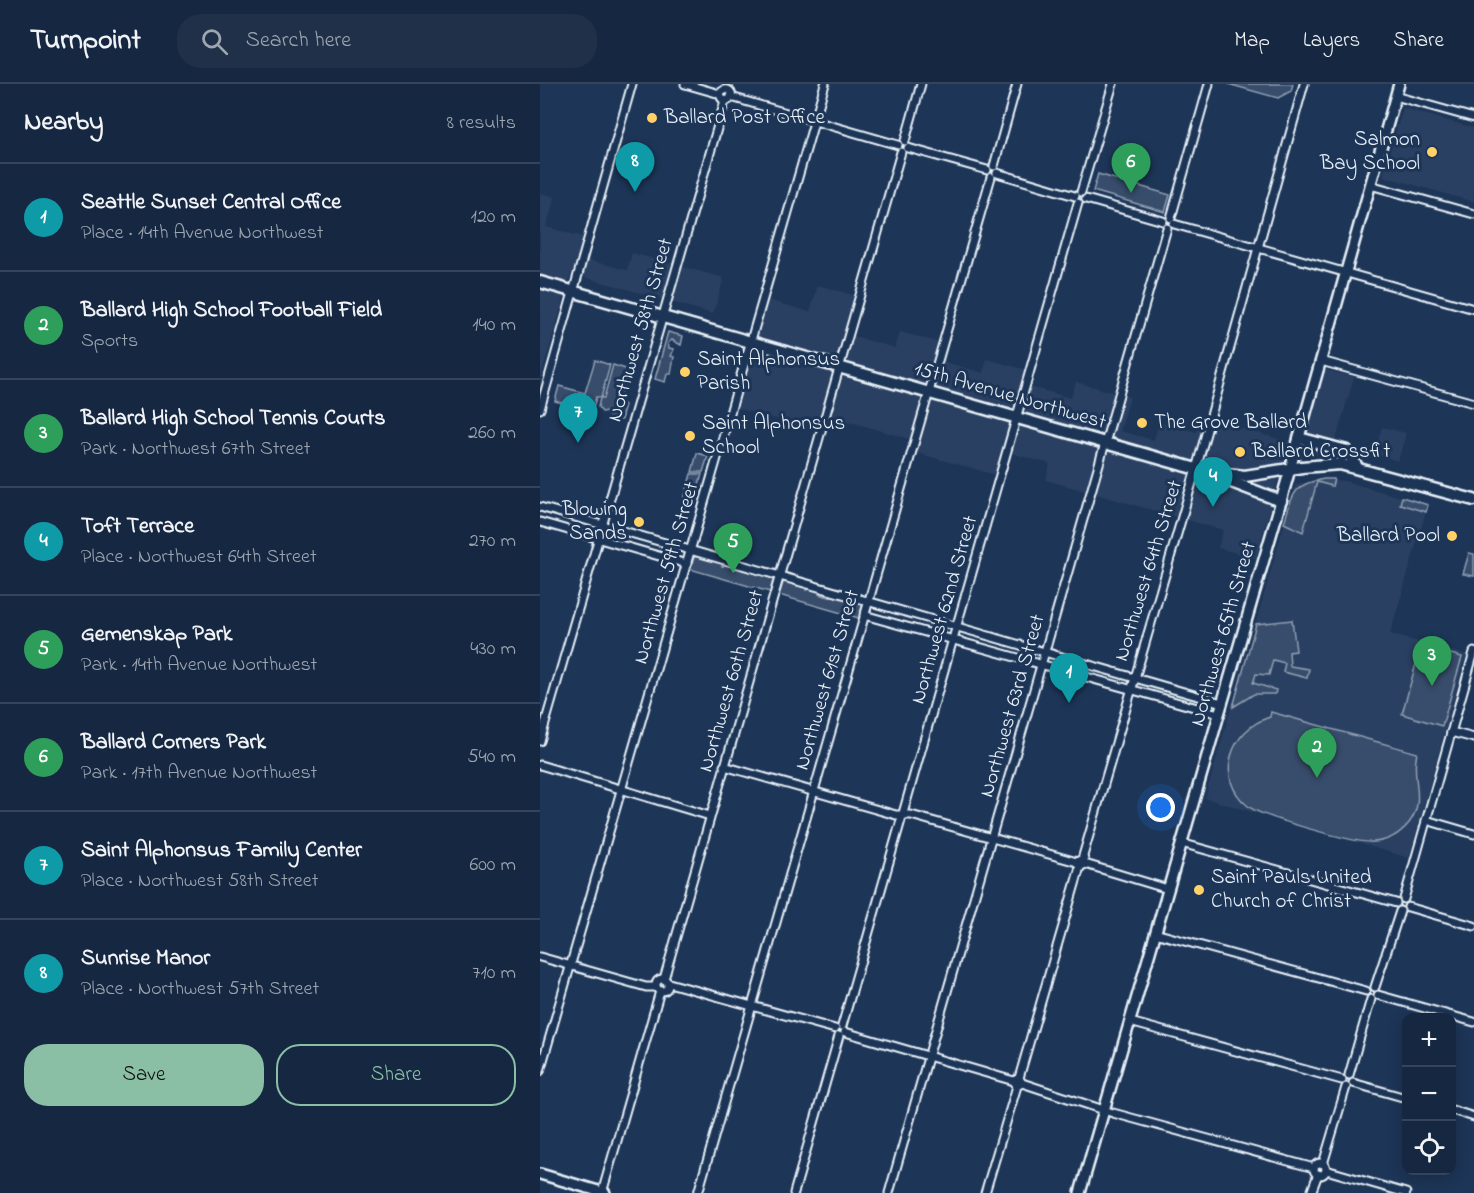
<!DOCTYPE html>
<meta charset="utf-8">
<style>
:root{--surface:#162841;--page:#1f3048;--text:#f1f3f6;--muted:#9ea6b1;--line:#35445a;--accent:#8abfa5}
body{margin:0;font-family:"Indie Flower",sans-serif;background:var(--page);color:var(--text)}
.controls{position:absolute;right:18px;bottom:18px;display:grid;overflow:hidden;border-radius:12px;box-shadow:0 3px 15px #0003}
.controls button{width:54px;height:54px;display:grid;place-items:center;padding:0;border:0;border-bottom:2px solid var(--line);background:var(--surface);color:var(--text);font:30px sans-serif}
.you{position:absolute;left:621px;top:724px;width:21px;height:21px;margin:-15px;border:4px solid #fff;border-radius:50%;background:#1a73e8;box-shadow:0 0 0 9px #1a73e833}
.badge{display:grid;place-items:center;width:39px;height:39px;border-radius:50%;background:var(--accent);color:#fff;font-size:20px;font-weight:700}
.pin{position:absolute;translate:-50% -50px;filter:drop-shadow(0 2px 3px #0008)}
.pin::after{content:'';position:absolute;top:32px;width:21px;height:18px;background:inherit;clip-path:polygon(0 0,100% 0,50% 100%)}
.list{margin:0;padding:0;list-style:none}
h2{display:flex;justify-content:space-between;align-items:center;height:78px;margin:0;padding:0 24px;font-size:26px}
h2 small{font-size:20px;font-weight:400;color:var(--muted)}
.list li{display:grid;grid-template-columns:39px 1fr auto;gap:18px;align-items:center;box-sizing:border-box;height:108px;padding:0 24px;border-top:2px solid var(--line)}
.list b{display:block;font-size:22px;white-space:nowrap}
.list p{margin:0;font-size:20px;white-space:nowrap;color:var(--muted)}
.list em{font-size:20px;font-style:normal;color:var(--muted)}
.actions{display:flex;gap:12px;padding:18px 24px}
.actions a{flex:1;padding:14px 0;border:2px solid var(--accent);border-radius:24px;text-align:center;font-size:21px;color:var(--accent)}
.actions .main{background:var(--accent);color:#111}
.icon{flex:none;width:33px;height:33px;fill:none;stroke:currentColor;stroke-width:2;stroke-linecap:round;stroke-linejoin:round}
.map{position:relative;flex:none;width:934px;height:1109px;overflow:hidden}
header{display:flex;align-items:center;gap:36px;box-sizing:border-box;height:84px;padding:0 30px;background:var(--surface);border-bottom:2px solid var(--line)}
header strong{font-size:28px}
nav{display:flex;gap:33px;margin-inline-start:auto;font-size:21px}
.search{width:420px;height:54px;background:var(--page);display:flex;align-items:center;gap:15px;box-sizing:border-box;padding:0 21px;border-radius:24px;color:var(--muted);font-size:22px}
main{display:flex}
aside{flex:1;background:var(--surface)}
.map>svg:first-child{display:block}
</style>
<header>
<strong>Turnpoint</strong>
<div class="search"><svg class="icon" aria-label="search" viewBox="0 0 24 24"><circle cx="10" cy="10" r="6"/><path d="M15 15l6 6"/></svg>Search here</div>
<nav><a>Map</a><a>Layers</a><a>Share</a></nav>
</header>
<main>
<aside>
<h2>Nearby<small>8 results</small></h2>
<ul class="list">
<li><span class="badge" style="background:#0f9aa8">1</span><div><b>Seattle Sunset Central Office</b><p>Place · 14th Avenue Northwest</p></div><em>120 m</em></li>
<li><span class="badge" style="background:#2e9e5b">2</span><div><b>Ballard High School Football Field</b><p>Sports</p></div><em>140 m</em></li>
<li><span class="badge" style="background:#2e9e5b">3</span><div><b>Ballard High School Tennis Courts</b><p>Park · Northwest 67th Street</p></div><em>260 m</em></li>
<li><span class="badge" style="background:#0f9aa8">4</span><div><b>Toft Terrace</b><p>Place · Northwest 64th Street</p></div><em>270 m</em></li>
<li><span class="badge" style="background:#2e9e5b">5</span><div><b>Gemenskap Park</b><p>Park · 14th Avenue Northwest</p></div><em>430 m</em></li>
<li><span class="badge" style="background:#2e9e5b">6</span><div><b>Ballard Corners Park</b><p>Park · 17th Avenue Northwest</p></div><em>540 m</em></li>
<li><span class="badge" style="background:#0f9aa8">7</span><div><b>Saint Alphonsus Family Center</b><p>Place · Northwest 58th Street</p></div><em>600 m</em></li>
<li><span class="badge" style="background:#0f9aa8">8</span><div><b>Sunrise Manor</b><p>Place · Northwest 57th Street</p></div><em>710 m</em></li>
</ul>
<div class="actions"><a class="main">Save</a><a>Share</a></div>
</aside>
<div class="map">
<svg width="934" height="1109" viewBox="0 0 934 1109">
<rect width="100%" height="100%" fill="#1d3557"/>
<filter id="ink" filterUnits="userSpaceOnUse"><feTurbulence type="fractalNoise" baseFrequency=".0167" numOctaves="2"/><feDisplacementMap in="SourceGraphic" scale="12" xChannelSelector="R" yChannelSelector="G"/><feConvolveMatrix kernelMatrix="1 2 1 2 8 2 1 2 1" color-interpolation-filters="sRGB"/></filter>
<g filter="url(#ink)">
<g fill="#2a4162">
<path d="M863,24L934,44V118L843,92Z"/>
<path d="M0,109L15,113L6,143L54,156L48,176L87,186L92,169L184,194L173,230L31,189L0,296Z"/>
<path d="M278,201L323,214L313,252L355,264L360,248L409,261L405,278L443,289L447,275L494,288L491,303L531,314L536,298L590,313L580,347L614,356L619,338L656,348L661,333L764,362L786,286L814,293L792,369L744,374L716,474L678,464L683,446L506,396L510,380L464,367L456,391L377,369L380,358L290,332L285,349L197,324L228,216L270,228Z"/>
<path d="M842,343L866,349L858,377L834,370Z"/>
<path d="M789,396L804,397L888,421L850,550L926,571L869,774L665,714L756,400Z"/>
</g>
<g fill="#374d6c" stroke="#909fb2" stroke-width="1.5">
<path d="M688,0H753L751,7L738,14Z"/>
<path d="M558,90L630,111L625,128L553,107Z"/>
<path d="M128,248L143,252L141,261L132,256L128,259L129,264L134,265L131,272L134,273L131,290H127L125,298L115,295Z"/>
<path d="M55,276L70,281L61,314H64L73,281L89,286L79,319L85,321L81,336L69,333L66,327L62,328L58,323L60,314L56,313L52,328L15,317L19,302L45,309Z"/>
<path d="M157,369L168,372L163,388H152Z"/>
<path d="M151,390H162L154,418L144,415Z"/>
<path d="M784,395H794L792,402L777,398L763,448L744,439C753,411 752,400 784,395Z"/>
<path d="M862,413L888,421L886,428L860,420Z"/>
<path d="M929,469L934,470V492L923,490Z"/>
<path d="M158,471L231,492L233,497L230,508L150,485L154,474Z"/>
<path d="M247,497L319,518L322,522L319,534L239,511L243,499Z"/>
<path d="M752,536L756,567L749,568L750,582L769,585L767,594L743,588L745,579L733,576L729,591L716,590L713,599L736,606L735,610H714L693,623L716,540Z"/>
<path d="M881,562L922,573L902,642L862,630Z"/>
<path d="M731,628L877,669C870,693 887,715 869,739C860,750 848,757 834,758C817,760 721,733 708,722C673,694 691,645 730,633Z"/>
</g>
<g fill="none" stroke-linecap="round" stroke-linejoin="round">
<g stroke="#95a4b5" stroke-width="2">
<path d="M182,482H183"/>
<path d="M194,485H195"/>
<path d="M266,506H267"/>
<path d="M279,510L291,513"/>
</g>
<g stroke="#e8f1f8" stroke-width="11">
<g id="street">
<path d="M145,0L180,10"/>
<circle cx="186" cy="11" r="5.5"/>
<path d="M855,12L934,34"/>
<path d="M191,13L358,61"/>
<path d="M365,57L381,0"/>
<path d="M368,64L447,86"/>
<path d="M454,82L477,0"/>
<path d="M457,89L535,112"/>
<path d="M830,101L934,130"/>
<path d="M541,108L573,0"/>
<path d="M546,115L623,137"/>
<path d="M631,134L669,0"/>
<path d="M634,140L934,225"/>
<path d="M781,277L934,319"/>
<path d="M0,325L92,0"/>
<path d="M0,423L682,619"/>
<path d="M0,438L147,480"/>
<path d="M324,531L679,630"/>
<path d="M911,648L934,654"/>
<path d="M0,657L185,17"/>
<path d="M0,681L170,732"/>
<path d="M184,682L356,731H371L537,778"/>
<path d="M886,736L934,750"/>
<path d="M641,759L856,819"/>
<path d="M542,775L537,778L540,783L545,780L543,772L656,385L764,0"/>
<path d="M545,780L628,805"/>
<path d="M864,815L934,568"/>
<path d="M868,823L934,842"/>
<path d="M615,849L826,907"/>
<path d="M0,873L106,903H116"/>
<circle cx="122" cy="901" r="6"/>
<path d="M124,895L361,68"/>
<path d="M129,899L295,945"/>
<path d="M835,903L860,827"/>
<path d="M838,911L934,938"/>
<path d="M590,938L802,996"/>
<path d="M302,942L538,119"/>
<path d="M305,948L474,997"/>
<path d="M0,987L285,0"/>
<path d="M809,991L831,915"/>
<path d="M479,994L540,783"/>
<path d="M482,999L573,1029L774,1084"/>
<path d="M813,999L866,1014"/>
<path d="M912,1026L934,1033"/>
<circle cx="780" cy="1085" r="6"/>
<path d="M783,1080L806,1003"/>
<path d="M786,1086L866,1109"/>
<path d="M62,1109L120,907"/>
<path d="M158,1109L451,93"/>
<path d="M254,1109L299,952"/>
<path d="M349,1109L627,144"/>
<path d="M445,1109L477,1002L482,999L479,994L474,997L477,1002"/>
<path d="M771,1109L778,1090"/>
</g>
</g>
<g stroke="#e8f1f8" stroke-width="14">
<g id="secondary">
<path d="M0,1090L65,1109"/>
<path d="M540,1109L741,417L859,0"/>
</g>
</g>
<g stroke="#e8f1f8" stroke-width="15">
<g id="primary">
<path d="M0,198L667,388L705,392L762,383L800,380L934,416"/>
<path d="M759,354L807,367L817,383"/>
<path d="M681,394L741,417"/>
</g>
</g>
<use href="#street" stroke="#1d3557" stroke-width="7"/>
<use href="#secondary" stroke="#1d3557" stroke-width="9"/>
<use href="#primary" stroke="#1d3557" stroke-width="10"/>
</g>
</g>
<g fill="#ffd166" stroke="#1d3557" stroke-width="2">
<circle cx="112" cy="34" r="6"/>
<circle cx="892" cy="68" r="6"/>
<circle cx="145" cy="288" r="6"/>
<circle cx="602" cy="339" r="6"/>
<circle cx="150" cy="352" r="6"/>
<circle cx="700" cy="368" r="6"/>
<circle cx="99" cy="438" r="6"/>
<circle cx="912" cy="452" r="6"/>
<circle cx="659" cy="806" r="6"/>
</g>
<g text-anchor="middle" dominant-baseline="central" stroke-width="6" stroke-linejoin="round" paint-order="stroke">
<g font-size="21" fill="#e8f1f8" stroke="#1d3557" text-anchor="start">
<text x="124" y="34">Ballard Post Office</text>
<text x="880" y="56" text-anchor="end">Salmon<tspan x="880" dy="24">Bay School</tspan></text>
<text x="157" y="276">Saint Alphonsus<tspan x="157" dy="24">Parish</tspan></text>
<text x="614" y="339">The Grove Ballard</text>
<text x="162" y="340">Saint Alphonsus<tspan x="162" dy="24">School</tspan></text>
<text x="712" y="368">Ballard Crossfit</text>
<text x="87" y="426" text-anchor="end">Blowing<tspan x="87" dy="24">Sands</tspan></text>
<text x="900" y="452" text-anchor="end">Ballard Pool</text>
<text x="671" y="794">Saint Pauls United<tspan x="671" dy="24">Church of Christ</tspan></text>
</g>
<g font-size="21" fill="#e8f1f8" stroke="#1d3557">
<text transform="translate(101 246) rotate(-74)">Northwest 58th Street</text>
<text transform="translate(470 312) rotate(16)">15th Avenue Northwest</text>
<text transform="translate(609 487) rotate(-73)">Northwest 64th Street</text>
<text transform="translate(127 489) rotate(-74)">Northwest 59th Street</text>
<text transform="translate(405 526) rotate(-74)">Northwest 62nd Street</text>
<text transform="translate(684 550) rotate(-74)">Northwest 65th Street</text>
<text transform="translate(288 596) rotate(-74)">Northwest 61st Street</text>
<text transform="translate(192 597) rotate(-74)">Northwest 60th Street</text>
<text transform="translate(473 622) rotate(-74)">Northwest 63rd Street</text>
</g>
</g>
</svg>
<div class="controls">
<button>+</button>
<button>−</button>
<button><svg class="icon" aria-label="locate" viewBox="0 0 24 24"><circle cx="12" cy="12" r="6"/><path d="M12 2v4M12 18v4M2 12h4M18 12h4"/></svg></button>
</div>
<div class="you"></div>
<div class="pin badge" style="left:529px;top:619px;background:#0f9aa8">1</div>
<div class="pin badge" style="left:777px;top:694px;background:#2e9e5b">2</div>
<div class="pin badge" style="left:892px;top:602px;background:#2e9e5b">3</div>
<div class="pin badge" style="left:673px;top:423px;background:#0f9aa8">4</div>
<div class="pin badge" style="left:193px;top:489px;background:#2e9e5b">5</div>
<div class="pin badge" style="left:591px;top:109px;background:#2e9e5b">6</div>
<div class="pin badge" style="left:38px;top:359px;background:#0f9aa8">7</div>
<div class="pin badge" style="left:95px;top:108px;background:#0f9aa8">8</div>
</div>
</main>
